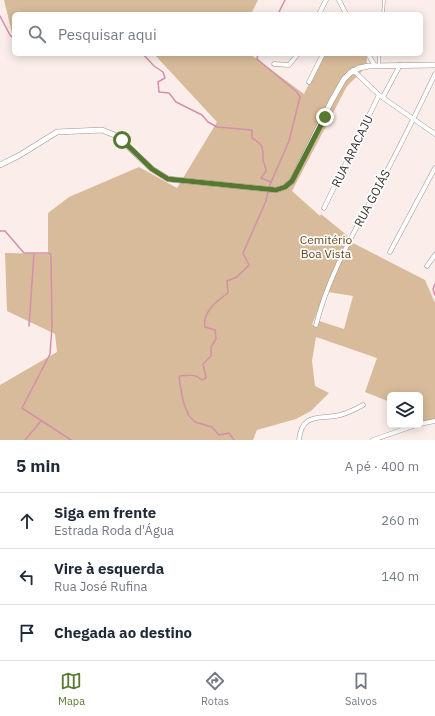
<!DOCTYPE html>
<html lang="pt">
<meta charset="utf-8">
<style>
:root{--surface:#fff;--page:#f6f6f7;--text:#1f2937;--muted:#747a83;--line:#e0e1e3;--accent:#57782f}
body{margin:0;font-family:"IBM Plex Sans",sans-serif;background:var(--page);color:var(--text)}
.controls{position:absolute;right:12px;bottom:12px;display:grid;overflow:hidden;border-radius:6px;box-shadow:0 2px 10px #0003}
.controls button{width:36px;height:36px;display:grid;place-items:center;padding:0;border:0;border-bottom:1px solid var(--line);background:var(--surface);color:var(--text);font:20px sans-serif}
.stop{position:absolute;width:12px;height:12px;margin:-9px;border:3px solid #57782f;border-radius:50%;background:#fff}
.stop.end{background:#57782f;border-color:#fff;box-shadow:0 1px 4px #0008}
.list{margin:0;padding:0;list-style:none}
h2{display:flex;justify-content:space-between;align-items:center;height:52px;margin:0;padding:0 16px;font-size:17px}
h2 small{font-size:13px;font-weight:400;color:var(--muted)}
.list li{display:grid;grid-template-columns:26px 1fr auto;gap:12px;align-items:center;box-sizing:border-box;height:56px;padding:0 16px;border-top:1px solid var(--line)}
.list b{display:block;font-size:15px;white-space:nowrap}
.list p{margin:0;font-size:13px;white-space:nowrap;color:var(--muted)}
.list em{font-size:13px;font-style:normal;color:var(--muted)}
.icon{flex:none;width:22px;height:22px;fill:none;stroke:currentColor;stroke-width:2;stroke-linecap:round;stroke-linejoin:round}
.map{position:relative;flex:none;width:435px;height:440px;overflow:hidden}
.search{position:absolute;background:var(--surface);box-shadow:0 2px 10px #0003;left:12px;right:12px;top:12px;height:44px;display:flex;align-items:center;gap:10px;box-sizing:border-box;padding:0 14px;border-radius:6px;color:var(--muted);font-size:15px}
.sheet{height:220px;background:var(--surface)}
nav{display:flex;justify-content:space-around;align-items:center;box-sizing:border-box;height:56px;border-top:1px solid var(--line);background:var(--surface);font-size:11px;color:var(--muted)}
nav a{display:grid;justify-items:center;gap:2px}
nav .on{color:var(--accent)}
.map>svg:first-child{display:block}
</style>
<div class="map">
<svg width="435" height="440" viewBox="0 0 435 440">
<rect width="100%" height="100%" fill="#fbeeea"/>
<g fill="#d7bb9a">
<path d="M4,0H258L251,14H14V41Z"/>
<path d="M154,54H250L304,94L324,54H366C371,69 354,77 346,88L292,191L320,216L321,214L349,237L329,281L312,325H314L316,320L344,329L353,296L328,292L349,241L425,280L435,303V422H423L420,418V395H390V402L365,392L377,358L316,337L312,361L315,386L329,393L311,411L296,419L257,430L253,440H0V385L57,352L55,334L7,311L5,253L48,254V213L69,197L139,167L177,188L217,122Z"/>
</g>
<g fill="none" stroke-linecap="round" stroke-linejoin="round">
<g stroke="#d58faa" stroke-width="1.5">
<path d="M278,14L285,0"/>
<path d="M0,16L10,35L14,39"/>
<path d="M143,54L154,66L163,72L165,78L158,82L159,92L169,93L176,102L202,115L208,122L217,127L252,130V138C263,145 263,146 263,158C263,163 266,166 266,171L261,178L271,182"/>
<path d="M258,54L257,59L297,92L300,97L289,141L269,187"/>
<path d="M0,231H5L24,253H49L51,255L52,326L50,354L22,408L71,440"/>
<path d="M435,284L433,289L435,295"/>
<path d="M29,326L34,254"/>
<path d="M25,440L41,421"/>
<path d="M234,440L229,433L219,435L212,427L195,422L189,416L183,401L179,378L180,376C188,375 196,374 202,380L206,378L203,364L211,356V347L216,339L215,330L205,327C202,312 218,300 228,293L227,281L237,277L249,265L243,253L266,201L268,191"/>
</g>
<g stroke="#9f9491" stroke-width="3">
<g id="service">
<path d="M383,14L384,0"/>
<path d="M379,65V54"/>
</g>
</g>
<g stroke="#9f9491" stroke-width="5">
<g id="minor">
<path d="M339,0L346,14"/>
<path d="M319,14L326,0"/>
<path d="M368,54L375,66"/>
<path d="M274,64L289,65L298,54"/>
<path d="M353,70L379,95L435,134"/>
<path d="M309,82L323,54"/>
<path d="M383,97L400,65"/>
<path d="M324,208L379,95"/>
<path d="M390,252L435,168"/>
<path d="M427,266L435,255"/>
<path d="M316,325C328,277 353,234 376,191C397,153 416,114 435,74"/>
<path d="M420,424L435,421"/>
<path d="M299,440C302,411 321,420 340,415C348,413 356,409 363,405"/>
<path d="M373,440L416,425"/>
</g>
</g>
<g stroke="#9f9491" stroke-width="6">
<path id="tertiary" d="M0,165L20,155L57,132L102,130L117,136L152,169L168,179L276,190L285,187L292,181L332,100L344,79L350,73L359,68L369,66L435,65"/>
</g>
<use href="#service" stroke="#fff" stroke-width="2"/>
<use href="#minor" stroke="#fff" stroke-width="4"/>
<use href="#tertiary" stroke="#fff" stroke-width="5"/>
</g>
<g fill="none" stroke-linecap="round" stroke-linejoin="round">
<path stroke="#57782f" stroke-width="5" d="M122,140L152,169L168,179L276,190L285,187L292,181L325,117"/>
</g>
<g text-anchor="middle" dominant-baseline="central" stroke-width="3.5" stroke-linejoin="round" paint-order="stroke">
<g font-size="12" fill="#393432" stroke="#fefefe">
<text transform="translate(352 151) rotate(-64)">RUA ARACAJU</text>
<text transform="translate(372 198) rotate(-62)">RUA GOIÁS</text>
</g>
<g font-size="12" fill="#66461b" stroke="#fefefe">
<text x="326" y="239">Cemitério<tspan x="326" dy="14">Boa Vista</tspan></text>
</g>
</g>
</svg>
<div class="controls">
<button><svg class="icon" aria-label="layers" viewBox="0 0 24 24"><path d="M12 4l9 5-9 5-9-5zM3 14l9 5 9-5"/></svg></button>
</div>
<div class="stop" style="left:122px;top:140px"></div>
<div class="stop end" style="left:325px;top:117px"></div>
<div class="search"><svg class="icon" aria-label="search" viewBox="0 0 24 24"><circle cx="10" cy="10" r="6"/><path d="M15 15l6 6"/></svg>Pesquisar aqui</div>
</div>
<section class="sheet">
<h2>5 min<small>A pé · 400 m</small></h2>
<ul class="list">
<li><svg class="icon" aria-label="ahead" viewBox="0 0 24 24"><path d="M12 20V5M6 11l6-6 6 6"/></svg><div><b>Siga em frente</b><p>Estrada Roda d'Água</p></div><em>260 m</em></li>
<li><svg class="icon" aria-label="left" viewBox="0 0 24 24"><path d="M17 20v-9H6M10 6l-5 5 5 5"/></svg><div><b>Vire à esquerda</b><p>Rua José Rufina</p></div><em>140 m</em></li>
<li><svg class="icon" aria-label="arrive" viewBox="0 0 24 24"><path d="M6 21V4h12l-3 4 3 4H6"/></svg><div><b>Chegada ao destino</b></div></li>
</ul>
</section>
<nav>
<a class="on"><svg class="icon" aria-label="map" viewBox="0 0 24 24"><path d="M3 6l6-2 6 2 6-2v14l-6 2-6-2-6 2zM9 4v14M15 6v14"/></svg>Mapa</a>
<a><svg class="icon" aria-label="directions" viewBox="0 0 24 24"><path d="M12 3l9 9-9 9-9-9zM9 14v-3h6M13 9l2 2-2 2"/></svg>Rotas</a>
<a><svg class="icon" aria-label="saved" viewBox="0 0 24 24"><path d="M7 4h10v16l-5-4-5 4z"/></svg>Salvos</a>
</nav>
